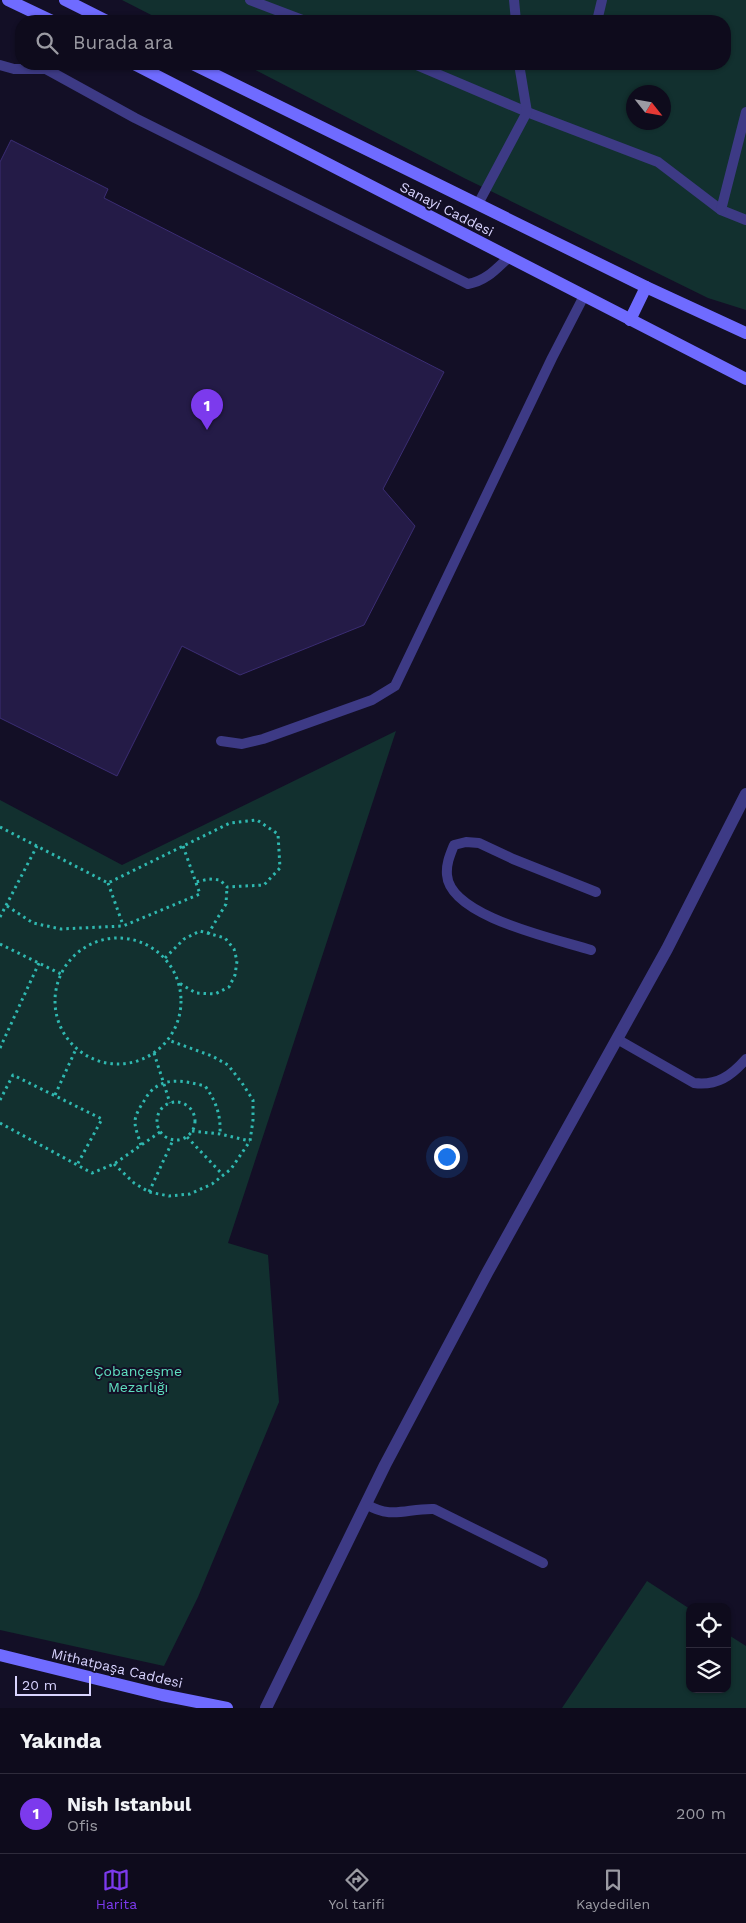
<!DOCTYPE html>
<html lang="tr">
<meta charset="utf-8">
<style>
:root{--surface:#0e0b1c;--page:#1c1929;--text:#f1f3f6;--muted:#9b9ba3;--line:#2e2b3b;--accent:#7c3aed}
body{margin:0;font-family:"Work Sans",sans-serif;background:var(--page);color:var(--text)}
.controls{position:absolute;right:15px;bottom:15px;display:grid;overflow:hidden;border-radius:10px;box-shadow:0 1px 4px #0004}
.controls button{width:45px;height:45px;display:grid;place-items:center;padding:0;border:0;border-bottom:1px solid var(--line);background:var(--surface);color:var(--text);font:25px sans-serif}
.compass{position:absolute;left:626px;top:85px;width:45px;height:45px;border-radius:50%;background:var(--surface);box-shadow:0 1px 4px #0004;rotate:121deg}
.scale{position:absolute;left:15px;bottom:12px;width:76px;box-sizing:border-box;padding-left:5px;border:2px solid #d9d4ff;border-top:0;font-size:14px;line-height:18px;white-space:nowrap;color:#d9d4ff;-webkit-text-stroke:4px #130f26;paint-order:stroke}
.you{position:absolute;left:446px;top:1156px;width:18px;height:18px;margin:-12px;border:4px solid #fff;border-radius:50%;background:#1a73e8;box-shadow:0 0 0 8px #1a73e833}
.badge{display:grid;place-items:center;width:32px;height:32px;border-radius:50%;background:var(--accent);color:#fff;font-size:16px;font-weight:700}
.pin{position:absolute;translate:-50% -41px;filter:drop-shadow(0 1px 2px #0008)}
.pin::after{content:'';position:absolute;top:26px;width:18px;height:15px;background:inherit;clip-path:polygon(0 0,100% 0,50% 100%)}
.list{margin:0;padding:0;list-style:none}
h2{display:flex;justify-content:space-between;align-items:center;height:65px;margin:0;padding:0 20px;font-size:21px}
h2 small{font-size:16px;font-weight:400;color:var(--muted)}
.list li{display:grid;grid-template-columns:32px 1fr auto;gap:15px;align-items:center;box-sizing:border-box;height:80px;padding:0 20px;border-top:1px solid var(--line)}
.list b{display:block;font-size:19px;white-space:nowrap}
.list p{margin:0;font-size:16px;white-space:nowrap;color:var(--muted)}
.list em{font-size:16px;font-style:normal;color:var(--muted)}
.icon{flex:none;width:28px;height:28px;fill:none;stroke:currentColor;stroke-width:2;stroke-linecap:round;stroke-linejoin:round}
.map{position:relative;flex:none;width:746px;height:1708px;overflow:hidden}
.search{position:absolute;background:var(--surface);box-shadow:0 1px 4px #0004;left:15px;right:15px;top:15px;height:55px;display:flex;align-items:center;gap:12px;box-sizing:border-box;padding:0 18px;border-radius:20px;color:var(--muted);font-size:19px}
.sheet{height:145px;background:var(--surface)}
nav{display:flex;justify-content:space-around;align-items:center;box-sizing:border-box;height:70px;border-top:1px solid var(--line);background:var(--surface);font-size:14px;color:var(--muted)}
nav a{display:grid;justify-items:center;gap:2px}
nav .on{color:var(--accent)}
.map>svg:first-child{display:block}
</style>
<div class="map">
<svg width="746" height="1708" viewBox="0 0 746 1708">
<rect width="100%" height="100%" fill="#130f26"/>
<g fill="#12302f" fill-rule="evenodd">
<path d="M122,0H746V310L708,298L464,178L244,64H725V21H163ZM634,92H664V122H634Z"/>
<path d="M396,731L228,1243L268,1255L279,1402L198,1597L164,1666L0,1630V800L122,865Z"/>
<path d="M647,1581L690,1609V1689H727V1634L746,1646V1708H562Z"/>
</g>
<path fill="#241b47" stroke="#3b2d73" d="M11,140L108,189L104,198L444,372L383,489L415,526L364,625L240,675L182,646L117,776L0,718V162Z"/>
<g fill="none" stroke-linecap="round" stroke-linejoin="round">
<g stroke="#2fb8b0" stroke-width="3" stroke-dasharray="2.5 4" stroke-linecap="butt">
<path d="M0,827L108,883L230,823L257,820L278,834L280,868L264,885L227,887L220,880L209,879L196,882"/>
<path d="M108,883L123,925"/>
<path d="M7,906L33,923L61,929L123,926L200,894L183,846"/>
<path d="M0,917L37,846"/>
<path d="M208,934L226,904L227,887"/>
<circle cx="118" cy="1001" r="63"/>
<path d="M0,944L61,974"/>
<path d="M165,958L184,939L200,931L225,938L234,949L237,961L235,975L229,987L215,994L196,993L179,983"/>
<path d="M0,1048L39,963"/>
<path d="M154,1053L170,1103"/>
<path d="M55,1095L76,1049"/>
<path d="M0,1100L13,1075L102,1119L77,1165"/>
<circle cx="176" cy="1121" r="19"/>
<path d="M0,1123L92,1173L114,1164L160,1132"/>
<path d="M192,1131L220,1134L250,1141"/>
<path d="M187,1137L223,1175"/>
<path d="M141,1145C139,1138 135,1129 135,1122C135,1115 140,1107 144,1101C158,1075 181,1080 205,1086C216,1101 221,1115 220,1134"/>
<path d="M114,1164L134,1183L149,1192L169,1196L190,1194L212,1184L231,1169L250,1141L253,1120V1100L242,1083L228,1065L212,1056L168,1040"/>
<path d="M149,1192L173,1140"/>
</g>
<g stroke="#3d3a85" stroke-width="10">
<path d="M250,0L305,21"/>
<path d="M514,0L516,21"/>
<path d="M597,21L602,0"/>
<path d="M42,64L46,69L135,118L468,284C486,281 496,269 509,257"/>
<path d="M414,64L527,112L658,162L721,210L746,220"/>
<path d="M0,65L14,69H46"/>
<path d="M478,204L527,112L519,64"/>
<path d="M721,210L746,112"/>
<path d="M221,741L242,744L263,739L372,700L395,686L552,358L584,296"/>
<path d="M591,950C557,939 450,917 447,875C446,864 450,855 454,845L466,842L479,843L513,859L596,892"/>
<path d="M617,1039L694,1083C717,1086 731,1076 746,1059"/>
<path d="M366,1504C392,1520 407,1508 434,1509L543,1563"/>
</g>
<path stroke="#3d3a85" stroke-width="12" d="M266,1708L385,1465L487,1273L667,949L746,794"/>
<g stroke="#6f6bff" stroke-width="12">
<path d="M8,0L52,21"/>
<path d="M65,0L107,21"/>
<path d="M134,64L746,379"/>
<path d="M193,64L646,287L746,333"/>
<path d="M630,320L646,287"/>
<path d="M0,1655L162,1695L227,1708"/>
</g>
</g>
<g text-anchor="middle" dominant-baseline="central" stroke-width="4" stroke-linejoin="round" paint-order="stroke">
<g font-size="14" fill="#d9d4ff" stroke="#130f26">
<text transform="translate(447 209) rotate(27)">Sanayi Caddesi</text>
<text transform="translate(117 1668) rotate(13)">Mithatpaşa Caddesi</text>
</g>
<g font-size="14" fill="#5fe0c0" stroke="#130f26">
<text x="138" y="1371">Çobançeşme<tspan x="138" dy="16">Mezarlığı</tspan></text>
</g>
</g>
</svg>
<div class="controls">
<button><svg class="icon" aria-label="locate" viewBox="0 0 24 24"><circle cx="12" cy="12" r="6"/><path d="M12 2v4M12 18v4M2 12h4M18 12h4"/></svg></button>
<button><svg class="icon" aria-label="layers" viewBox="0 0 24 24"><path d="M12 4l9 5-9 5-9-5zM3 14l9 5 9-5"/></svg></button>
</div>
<svg class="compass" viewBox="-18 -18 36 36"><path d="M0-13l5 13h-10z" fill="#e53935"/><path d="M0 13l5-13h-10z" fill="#9b9ba3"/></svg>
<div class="scale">20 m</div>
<div class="you"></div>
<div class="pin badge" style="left:207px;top:430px">1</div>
<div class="search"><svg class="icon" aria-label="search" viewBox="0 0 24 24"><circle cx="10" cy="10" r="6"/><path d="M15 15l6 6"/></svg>Burada ara</div>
</div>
<section class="sheet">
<h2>Yakında<small></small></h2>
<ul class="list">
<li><span class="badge">1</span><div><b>Nish Istanbul</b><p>Ofis</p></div><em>200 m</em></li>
</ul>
</section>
<nav>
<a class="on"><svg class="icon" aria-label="map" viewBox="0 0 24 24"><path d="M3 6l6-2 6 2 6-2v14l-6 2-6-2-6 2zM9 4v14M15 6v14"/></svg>Harita</a>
<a><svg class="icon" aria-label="directions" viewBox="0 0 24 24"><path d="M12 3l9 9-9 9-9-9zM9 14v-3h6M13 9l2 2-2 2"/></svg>Yol tarifi</a>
<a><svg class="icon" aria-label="saved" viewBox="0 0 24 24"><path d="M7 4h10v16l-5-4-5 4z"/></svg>Kaydedilen</a>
</nav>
